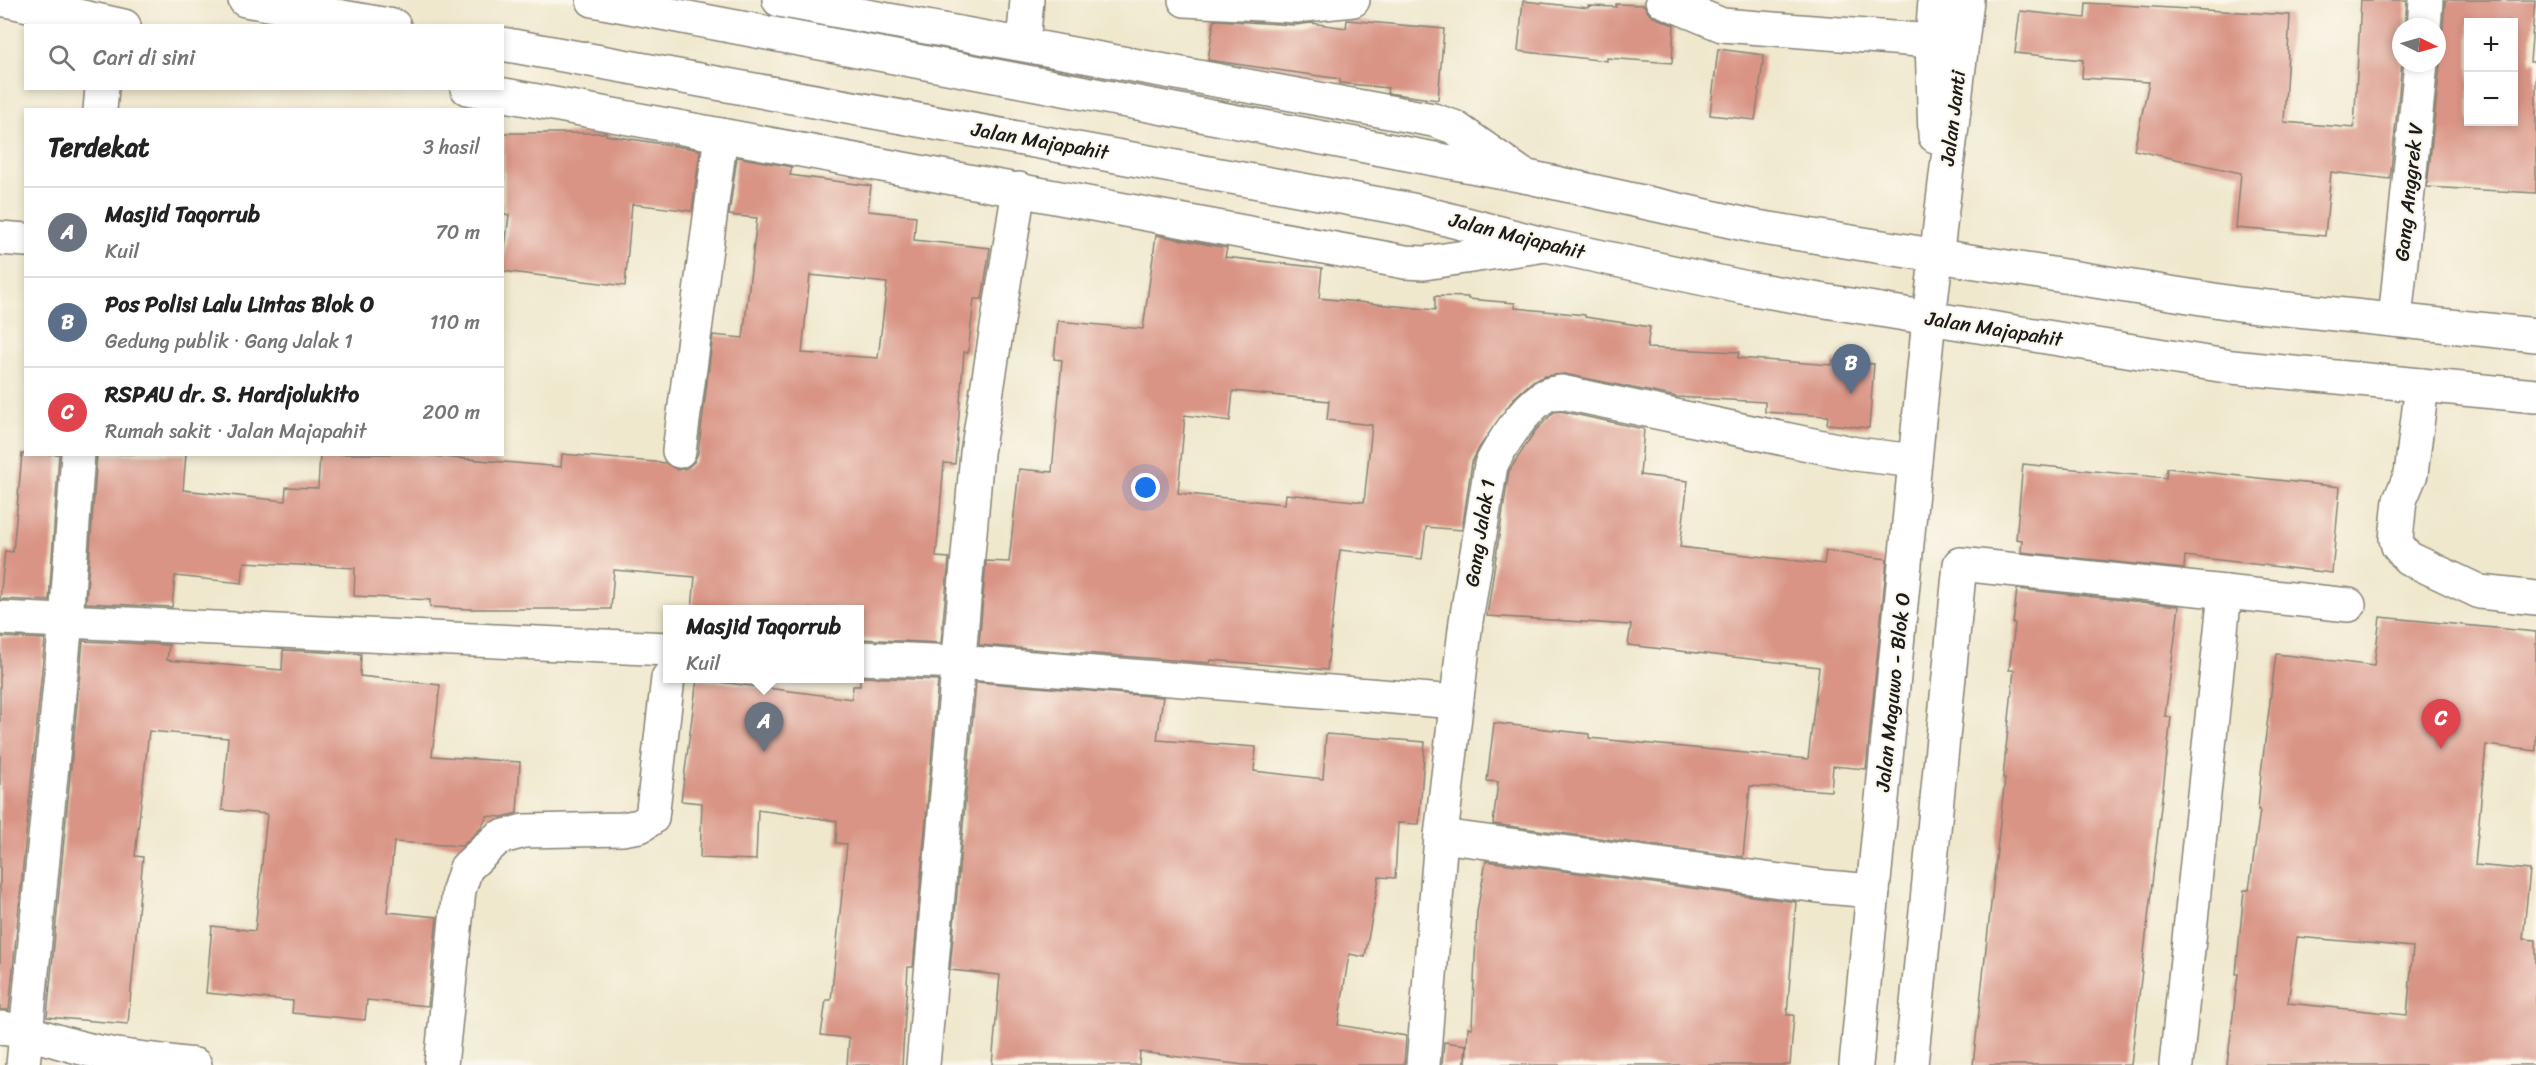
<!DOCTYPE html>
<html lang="id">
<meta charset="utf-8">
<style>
:root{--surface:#fff;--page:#f6f6f6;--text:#222;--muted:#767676;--line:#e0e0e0;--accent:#b5179e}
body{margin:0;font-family:Sriracha,sans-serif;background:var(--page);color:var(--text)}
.controls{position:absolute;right:18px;top:18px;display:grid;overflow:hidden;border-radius:0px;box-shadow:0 3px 9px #0003}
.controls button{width:54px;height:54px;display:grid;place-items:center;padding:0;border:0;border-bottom:2px solid var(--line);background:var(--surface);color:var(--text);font:30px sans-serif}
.compass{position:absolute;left:2392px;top:18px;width:54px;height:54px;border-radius:50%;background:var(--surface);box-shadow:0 3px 9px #0003;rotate:95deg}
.you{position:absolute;left:1146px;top:488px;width:21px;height:21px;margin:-15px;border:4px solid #fff;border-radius:50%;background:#1a73e8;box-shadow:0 0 0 9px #1a73e833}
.badge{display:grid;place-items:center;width:39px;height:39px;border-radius:50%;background:var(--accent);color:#fff;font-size:20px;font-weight:700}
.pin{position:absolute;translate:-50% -50px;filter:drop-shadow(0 2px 3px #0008)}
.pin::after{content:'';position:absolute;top:32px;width:21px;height:18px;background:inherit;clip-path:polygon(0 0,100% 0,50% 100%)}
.popup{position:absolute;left:663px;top:605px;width:201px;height:78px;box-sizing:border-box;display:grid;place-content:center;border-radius:0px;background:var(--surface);filter:drop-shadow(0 2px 4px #0005);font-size:20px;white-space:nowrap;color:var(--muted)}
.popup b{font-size:22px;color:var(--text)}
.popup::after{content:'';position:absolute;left:50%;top:100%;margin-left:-12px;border:12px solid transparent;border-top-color:var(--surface)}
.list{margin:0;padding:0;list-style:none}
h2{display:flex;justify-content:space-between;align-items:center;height:78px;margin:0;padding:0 24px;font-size:26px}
h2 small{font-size:20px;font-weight:400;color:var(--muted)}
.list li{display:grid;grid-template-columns:39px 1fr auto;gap:18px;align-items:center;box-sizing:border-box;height:90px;padding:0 24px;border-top:2px solid var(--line)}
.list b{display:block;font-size:22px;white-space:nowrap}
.list p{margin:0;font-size:20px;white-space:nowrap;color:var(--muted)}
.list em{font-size:20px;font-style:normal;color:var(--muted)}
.icon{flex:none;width:33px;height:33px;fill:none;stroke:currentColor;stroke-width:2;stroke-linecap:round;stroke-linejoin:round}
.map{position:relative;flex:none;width:2536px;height:1065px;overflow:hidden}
.search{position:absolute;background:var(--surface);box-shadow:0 3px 9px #0003;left:24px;top:24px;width:480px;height:66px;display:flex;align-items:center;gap:15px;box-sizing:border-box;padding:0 21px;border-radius:0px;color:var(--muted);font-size:22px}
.panel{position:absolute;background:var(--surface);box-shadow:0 3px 9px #0003;left:24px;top:108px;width:480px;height:348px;border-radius:0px}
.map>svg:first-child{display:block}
</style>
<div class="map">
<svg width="2536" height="1065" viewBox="0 0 2536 1065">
<rect width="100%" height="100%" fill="#fbf7ec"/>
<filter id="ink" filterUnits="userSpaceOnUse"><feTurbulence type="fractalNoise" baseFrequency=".0167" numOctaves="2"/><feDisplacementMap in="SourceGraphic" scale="12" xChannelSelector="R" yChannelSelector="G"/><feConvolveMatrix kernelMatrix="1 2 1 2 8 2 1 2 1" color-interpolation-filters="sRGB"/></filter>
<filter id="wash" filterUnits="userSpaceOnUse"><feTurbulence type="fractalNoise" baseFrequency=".008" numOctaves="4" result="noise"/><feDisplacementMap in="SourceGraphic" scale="24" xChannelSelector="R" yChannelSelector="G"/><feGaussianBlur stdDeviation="1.35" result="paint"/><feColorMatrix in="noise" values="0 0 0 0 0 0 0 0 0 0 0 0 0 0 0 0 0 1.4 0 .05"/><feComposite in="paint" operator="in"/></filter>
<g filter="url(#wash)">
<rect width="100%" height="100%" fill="#efe8cd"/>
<g id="blocks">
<g fill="#d99485" fill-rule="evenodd">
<path d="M2361,0H2407L2405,27H2401L2402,63L2390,179L2331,172L2325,236L2236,228L2241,173L2134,150L2149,82L2082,78L2083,60L2015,53L2020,11L2085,18L2086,3L2290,15L2284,122L2354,128Z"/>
<path d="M2445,0H2535L2530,62H2536V193L2427,187L2440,65L2437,40L2443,28ZM2469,22H2514V122H2469Z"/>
<path d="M1523,1L1588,8V6L1616,7V4L1644,5L1648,12L1654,17L1674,25L1672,63L1607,58V61L1518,51Z"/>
<path d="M1214,20L1295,25L1311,23L1346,28L1347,20L1444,29L1438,100L1387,93L1388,88L1340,83V79L1208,60Z"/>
<path d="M1718,49L1764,55L1755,120L1710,115Z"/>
<path d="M504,133H606V135L700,150L692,211L632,204L625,286L502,271L509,215H504Z"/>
<path d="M737,157L792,167L790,175L871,186L868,211L916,216L914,240L990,248L982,299H974L968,353L964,352L955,464L944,463L936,557L949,558L941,643L860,639V609H692L695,577L614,570L611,609H468L430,607V600L354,596L355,568L244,562L242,583L175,576L172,607L86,603L97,454H186L183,490L285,501L286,487L318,488L320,454H409L561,467L562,454L666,463L677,470L687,468L694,462L698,453L713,335L743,338L757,218L729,215ZM810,275L887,283L878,358L802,353Z"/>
<path d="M1156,235L1227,248L1225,257L1322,268L1319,298L1435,310V296L1468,297V299L1515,303V308L1585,315V317L1650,327L1647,348L1739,352L1738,358L1832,365L1833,360L1874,364L1869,428L1827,424L1828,416L1765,412V402L1677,397L1565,374L1545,376L1533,381L1514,398L1479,448L1472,462L1462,530L1426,527L1422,559L1340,550L1327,670L1211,660L1210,663L979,645L986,561L1009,562L1019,469L1052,472L1062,360L1054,359L1058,321L1143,329ZM1233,391L1329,401L1327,420L1372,425L1364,502L1286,494L1285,504L1178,493L1185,415L1230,421Z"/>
<path d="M1560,411L1644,429L1640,475L1688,481L1680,547L1824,564L1826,551L1887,559L1866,769L1833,766L1831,791L1750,786L1743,857L1493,824L1498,782L1487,781L1494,723L1589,734V738L1808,759L1819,667L1628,645L1631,625L1487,616L1509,471L1535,431L1554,412Z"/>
<path d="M22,454H59L49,601L0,599L5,551L13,552Z"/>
<path d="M2023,464L2166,478L2167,468L2340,487L2332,573L2185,556L2184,569L2021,552L2022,540L2016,539Z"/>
<path d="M2017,589L2179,606L2165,716L2171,717L2166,763L2131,1065H1973L2005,778H2003L2014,670H2009L2015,624H2013Z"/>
<path d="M2380,617L2536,632V751L2486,745L2475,865L2530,870L2523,939L2536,940V1065H2227L2238,974H2236L2244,890H2249L2260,810H2258L2261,773L2276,654L2374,666ZM2297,937L2413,947L2407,1015L2288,1003Z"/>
<path d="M0,637L45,639L9,1010H0Z"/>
<path d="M83,641L169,645L167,660L282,670L283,650L361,654L360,676L440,685L432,756L520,762L517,813L503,817L487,816L481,828L462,846L394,842L387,912L437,917L428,1006L367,1000L365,1020L292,1013L293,1001L206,993L212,926L255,931L267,814L222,810L228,738L149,731L135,856L143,857L128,1024L47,1017Z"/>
<path d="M860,677L938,680L913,967H908L902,1065H847L849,1038L821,1035L826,1000H831L847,844L836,843L837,821L758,810L756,860L700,858L702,803L681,801L697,679L852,699L853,686H860Z"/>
<path d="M976,682L1163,697L1157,740L1256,747L1254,771L1323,779L1326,734L1425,742L1419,824L1398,823L1395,878L1379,877L1365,957L1349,954L1338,1025L1406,1036L1404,1065H1244L1140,1052L1139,1065H992L1000,975L950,970Z"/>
<path d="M1486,861L1796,902L1787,1015H1794L1790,1065H1466L1468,1027L1472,1028L1477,912Z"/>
<path d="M1444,1042L1466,1045L1464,1065H1442Z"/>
</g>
</g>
</g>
<g filter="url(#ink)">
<use href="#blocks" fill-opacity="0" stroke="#868274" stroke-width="1.5"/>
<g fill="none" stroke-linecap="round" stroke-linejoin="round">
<g stroke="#868274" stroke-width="36">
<g id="minor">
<path d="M5,0L124,26"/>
<path d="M779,0L1433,120L1454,127L1524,176"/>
<path d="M1185,0L1296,6L1353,0"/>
<path d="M1662,0L1722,25L1932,41"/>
<path d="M2424,27L2426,0"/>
<path d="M1023,44L1027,0"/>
<path d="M467,88L1405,262L1424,263L1546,245"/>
<path d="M100,110L102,88"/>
<path d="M0,238L26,240"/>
<path d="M2395,320L2421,63"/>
<path d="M2422,385L2411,474L2400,500L2396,539L2398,546L2408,558L2480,592L2536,598"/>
<path d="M679,451L721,135"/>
<path d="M0,618L668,649"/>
<path d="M860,658L958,662L1456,702"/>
<path d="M1441,836L1826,887L1873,891"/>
<path d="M0,1028C34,1031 65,1046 99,1052C131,1058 163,1061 195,1065"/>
<path d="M23,1065L66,621L78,454"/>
<path d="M441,1065L459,890L466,868L498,838L524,831L622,829L640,826L652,818L668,678"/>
<path d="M923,1065L977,453L1019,189"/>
<path d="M1423,1065L1441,836L1466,621L1491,465C1502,443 1523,411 1543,397C1548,393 1555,393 1561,392L1856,454L1915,461"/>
<path d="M1911,1065L1960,564L2349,605"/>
<path d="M2176,1065L2225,592"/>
</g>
</g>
<g stroke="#868274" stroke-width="36">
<g id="major">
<path d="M1935,136L1932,41L1935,0"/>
<path d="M1856,1065L1929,318L1967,0"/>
</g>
</g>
<g stroke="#868274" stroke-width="36">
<g id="highway">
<path d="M245,0L394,26"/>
<path d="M593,0L1524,176L1757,227L2239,304L2536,335"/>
<path d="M53,10L54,0"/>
<path d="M502,44L1412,210L1546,245L1747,288L1929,318L2232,367L2536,396"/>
</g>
</g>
<use href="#minor" stroke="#fff" stroke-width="33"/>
<use href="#major" stroke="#fff" stroke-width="33"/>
<use href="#highway" stroke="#fff" stroke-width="33"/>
</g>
</g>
<g text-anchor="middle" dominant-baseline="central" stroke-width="4.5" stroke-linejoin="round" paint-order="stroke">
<g font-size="20" fill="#1c1c1c" stroke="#fbf7ec">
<text transform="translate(1953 118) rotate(-83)">Jalan Janti</text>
<text transform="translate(1040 141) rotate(10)">Jalan Majapahit</text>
<text transform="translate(2409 192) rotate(-84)">Gang Anggrek V</text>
<text transform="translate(1517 236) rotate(14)">Jalan Majapahit</text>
<text transform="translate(1994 329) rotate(9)">Jalan Majapahit</text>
<text transform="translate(1480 533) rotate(-81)">Gang Jalak 1</text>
<text transform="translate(1893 692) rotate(-84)">Jalan Maguwo - Blok O</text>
</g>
</g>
</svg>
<div class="controls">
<button>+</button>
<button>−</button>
</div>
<svg class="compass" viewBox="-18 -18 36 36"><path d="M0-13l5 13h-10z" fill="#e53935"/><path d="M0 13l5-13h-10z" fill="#767676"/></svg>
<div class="you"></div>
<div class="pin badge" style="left:764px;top:752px;background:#6b7280">A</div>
<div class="popup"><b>Masjid Taqorrub</b>Kuil</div>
<div class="pin badge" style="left:1851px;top:394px;background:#5c6f8a">B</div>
<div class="pin badge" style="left:2441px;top:749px;background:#e0444e">C</div>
<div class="search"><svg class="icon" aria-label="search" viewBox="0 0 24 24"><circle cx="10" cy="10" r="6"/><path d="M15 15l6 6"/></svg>Cari di sini</div>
<section class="panel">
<h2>Terdekat<small>3 hasil</small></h2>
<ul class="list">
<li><span class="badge" style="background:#6b7280">A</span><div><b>Masjid Taqorrub</b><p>Kuil</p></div><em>70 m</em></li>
<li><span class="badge" style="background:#5c6f8a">B</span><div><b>Pos Polisi Lalu Lintas Blok O</b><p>Gedung publik · Gang Jalak 1</p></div><em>110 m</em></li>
<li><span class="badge" style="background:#e0444e">C</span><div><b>RSPAU dr. S. Hardjolukito</b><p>Rumah sakit · Jalan Majapahit</p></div><em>200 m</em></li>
</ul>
</section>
</div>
